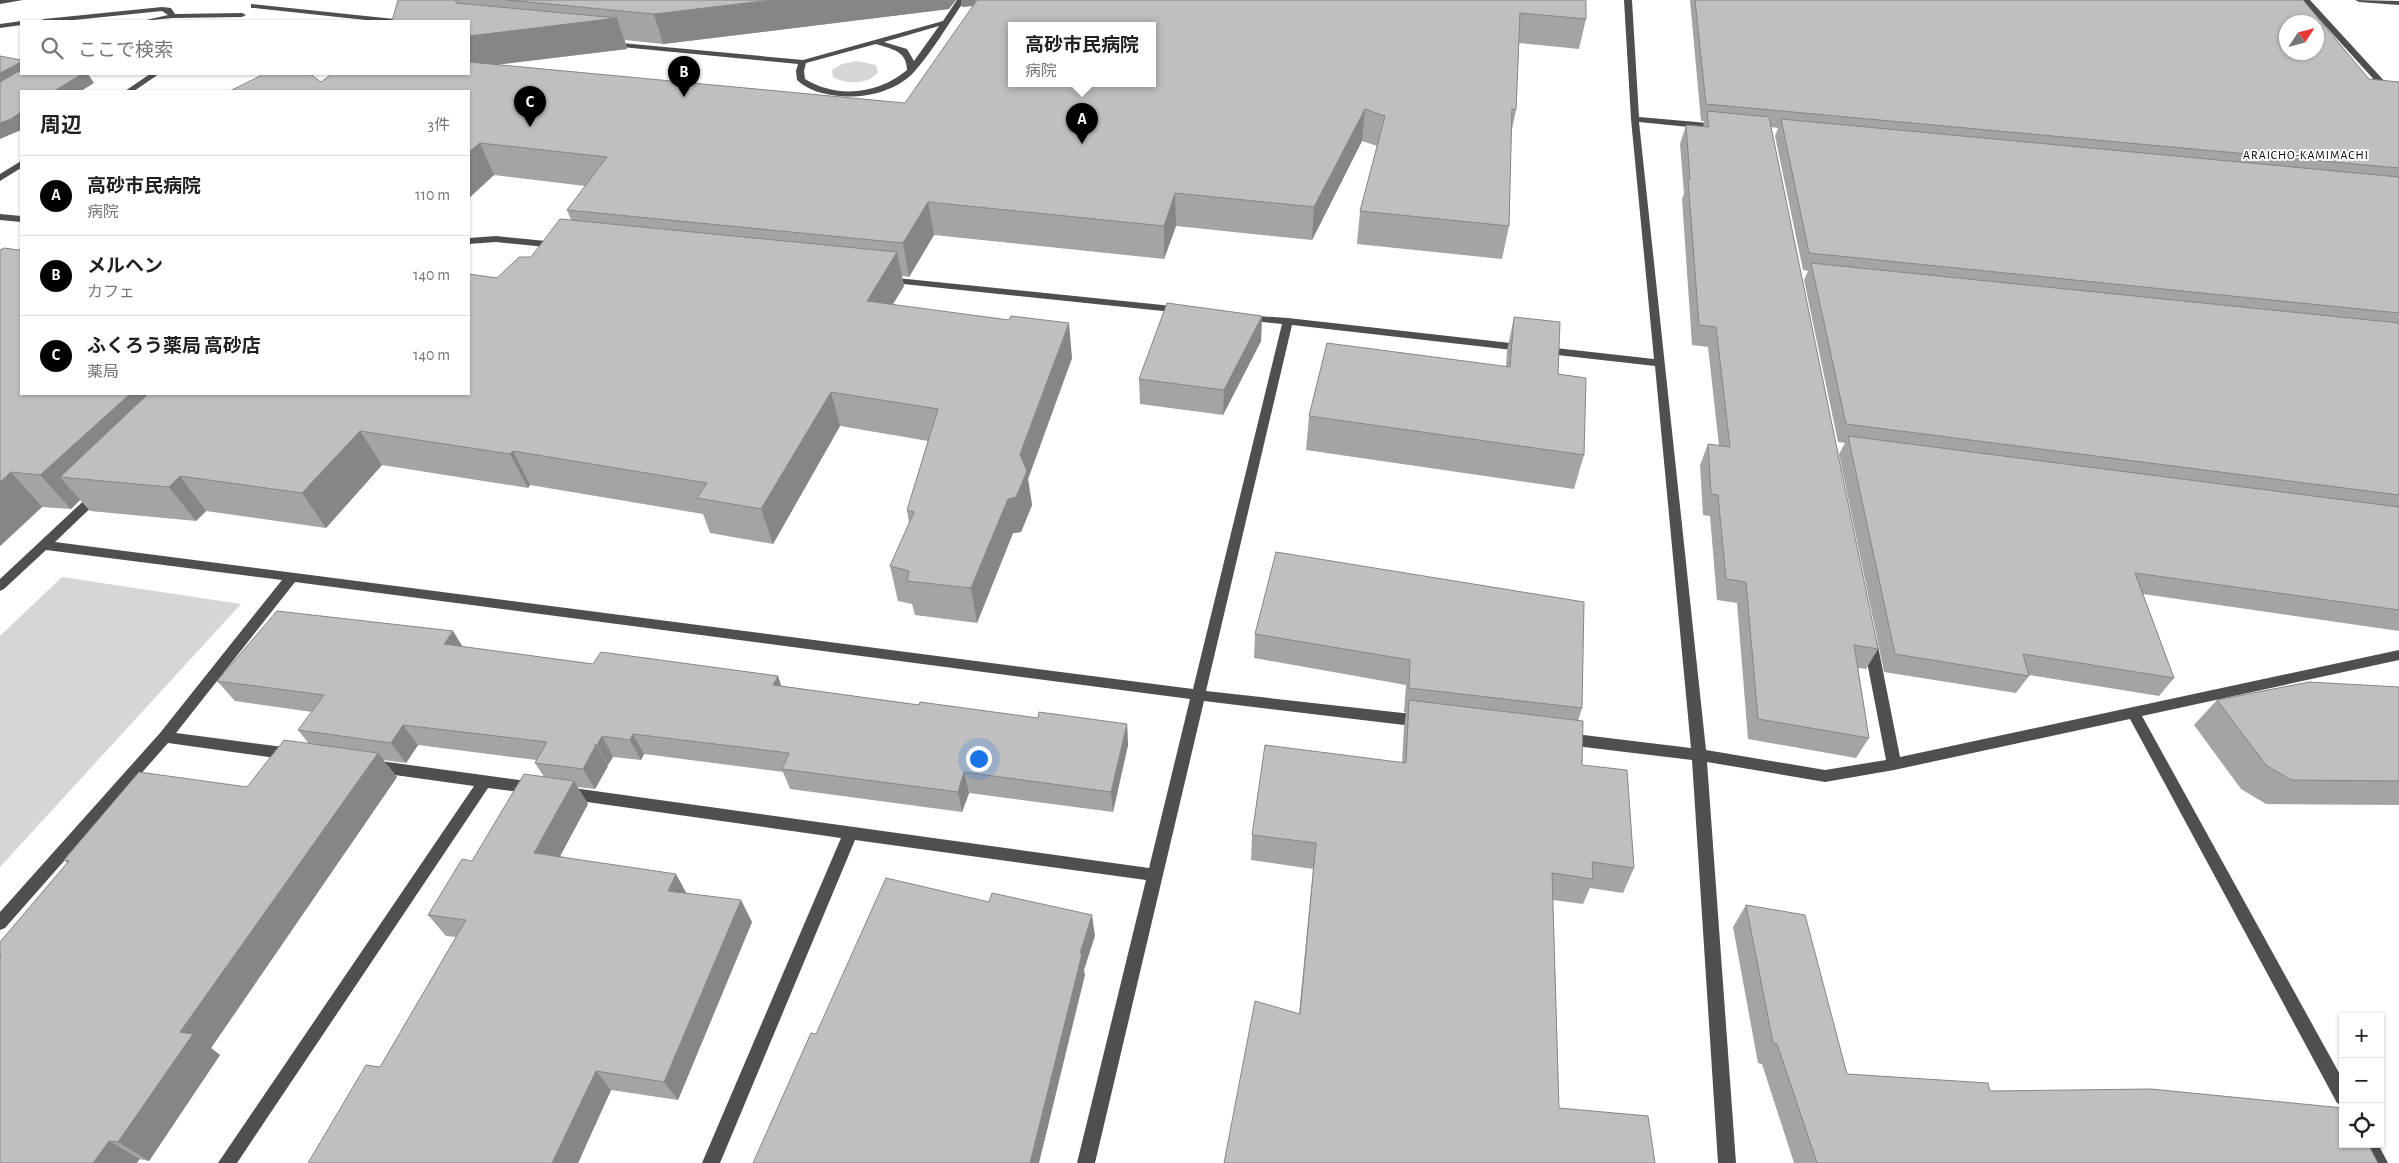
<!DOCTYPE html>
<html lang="ja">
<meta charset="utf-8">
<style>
:root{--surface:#fff;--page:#f6f6f6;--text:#202124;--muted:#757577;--line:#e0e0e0;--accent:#000}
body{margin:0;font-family:"Alegreya Sans","Noto Sans JP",sans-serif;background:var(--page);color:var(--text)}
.controls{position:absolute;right:15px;bottom:15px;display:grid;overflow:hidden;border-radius:0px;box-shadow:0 1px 4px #0004}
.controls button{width:45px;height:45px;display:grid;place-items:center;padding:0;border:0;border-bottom:1px solid var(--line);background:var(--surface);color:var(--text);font:25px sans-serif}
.compass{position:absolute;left:2279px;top:15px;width:45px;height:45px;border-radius:50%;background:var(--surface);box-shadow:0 1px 4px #0004;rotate:54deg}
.you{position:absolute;left:978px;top:758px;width:18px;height:18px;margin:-12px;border:4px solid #fff;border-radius:50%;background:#1a73e8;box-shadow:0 0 0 8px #1a73e833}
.badge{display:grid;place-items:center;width:32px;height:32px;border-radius:50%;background:var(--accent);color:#fff;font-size:16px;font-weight:700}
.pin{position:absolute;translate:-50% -41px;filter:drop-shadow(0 1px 2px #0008)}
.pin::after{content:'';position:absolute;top:26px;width:18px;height:15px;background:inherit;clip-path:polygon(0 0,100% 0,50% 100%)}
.popup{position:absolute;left:1008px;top:22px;width:148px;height:65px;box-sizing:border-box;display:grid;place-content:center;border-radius:0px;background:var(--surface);filter:drop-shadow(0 1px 4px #0005);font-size:16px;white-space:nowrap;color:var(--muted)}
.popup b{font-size:19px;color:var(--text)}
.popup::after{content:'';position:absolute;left:50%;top:100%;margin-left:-10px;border:10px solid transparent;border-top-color:var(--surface)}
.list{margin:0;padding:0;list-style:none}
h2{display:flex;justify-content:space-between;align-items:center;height:65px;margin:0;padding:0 20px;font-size:21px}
h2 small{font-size:16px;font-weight:400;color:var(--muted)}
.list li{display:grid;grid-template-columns:32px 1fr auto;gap:15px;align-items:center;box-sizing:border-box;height:80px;padding:0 20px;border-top:1px solid var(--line)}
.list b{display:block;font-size:19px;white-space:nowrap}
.list p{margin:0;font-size:16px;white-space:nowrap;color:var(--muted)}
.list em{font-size:16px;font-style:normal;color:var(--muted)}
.icon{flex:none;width:28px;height:28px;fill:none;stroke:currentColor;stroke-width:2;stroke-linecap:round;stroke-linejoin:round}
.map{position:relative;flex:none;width:2399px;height:1163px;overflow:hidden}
.search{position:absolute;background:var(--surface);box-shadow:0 1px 4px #0004;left:20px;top:20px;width:450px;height:55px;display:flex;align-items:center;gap:12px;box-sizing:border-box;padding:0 18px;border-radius:0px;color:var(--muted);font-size:19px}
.panel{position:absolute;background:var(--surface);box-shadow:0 1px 4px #0004;left:20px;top:90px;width:450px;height:305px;border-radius:0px}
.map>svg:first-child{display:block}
</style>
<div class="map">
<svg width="2399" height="1163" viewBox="0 0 2399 1163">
<rect width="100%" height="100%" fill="#fff"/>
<g fill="#d6d6d6">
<path d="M857,61L876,65L878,72C868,85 846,85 833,77L832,70L842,64Z"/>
<path d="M62,577L241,604L0,867V636Z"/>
</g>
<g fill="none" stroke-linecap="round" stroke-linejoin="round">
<g fill="#4f4f4f" fill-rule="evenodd">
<path d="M0,0H23L0,4Z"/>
<path d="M957,0H965C948,24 933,51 914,72C897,91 864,99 839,96C824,94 808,91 797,80L796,71L798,64L611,46L607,44L611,42L803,60L943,21ZM939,26L914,61L907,49L884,42ZM876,44C892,49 907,51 907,70C878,94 838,99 805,79L804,71L806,63Z"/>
<path d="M1624,0H1632L1639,117L1719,124L1723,127L1719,130L1639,122L1706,750L1825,770L1886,760L1863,641L1865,637H1875L1877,641L1900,757L2399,650V660L2142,716L2343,1080V1105L2337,1103L2130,719L1894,770L1825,782L1707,762L1736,1163H1718L1692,760L1567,745L1562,743L1560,739L1562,735L1567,733L1691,748L1655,366L1292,325L1206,691L1421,715L1426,717L1428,721L1426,725L1421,727L1204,701L1095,1163H1077L1146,880L855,840L720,1163H702L841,838L566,799L561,797L559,793L561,789L566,787L1149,868L1190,699L295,582L176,733L291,748L296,750L298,754L296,758L291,760L168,743L5,928L0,930V912L160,733L282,580L46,550L4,589L0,591V579L93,492H101L103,495L101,498L55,542L1193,689L1282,324L1245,320L1241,319V315L1288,318L1654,359L1631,119Z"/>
<path d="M2302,0H2310L2399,97V104H2396Z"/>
<path d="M2355,0L2399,1V5L2359,2Z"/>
<path d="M251,4L394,19L398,21H375L254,8H251Z"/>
<path d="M162,7L171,8L175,14L242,13L246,15L242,17L173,18L142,21L168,15L162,11L64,21H40L44,19Z"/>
<path d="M21,21H23H21V25L0,28V24Z"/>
<path d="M150,74H159L134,91H125Z"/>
<path d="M21,161V168L0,181V174Z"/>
<path d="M0,214L21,216V222L0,220Z"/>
<path d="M496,236L556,242L561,245L556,248L496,242L469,244V238Z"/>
<path d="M887,277L1182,307L1187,310L1182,313L884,282V278Z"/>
<path d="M373,760L534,782L539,784L541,788L539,792L534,794L488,788L237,1163H218L474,786L373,772L368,770L366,766L368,762Z"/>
<path d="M2359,1144H2378L2388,1163H2369Z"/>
</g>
</g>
<g fill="#a4a4a4">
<path d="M398,0H956L949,9L663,44L625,40L627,49L496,65L905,103L973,6L962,7L961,0H1586V19L1579,49L1519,43L1516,110L1511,134L1509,226L1502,259L1357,244L1360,211L1377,146L1362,141L1312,240L1176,226L1164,259L934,235L909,277L902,276L904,286L893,304L1072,358L1028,479L1032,505L1021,532L1013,533L977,623L915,615L912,604L898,601L890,566L909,523L907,510L928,441L840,426L773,544L710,533L703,514L530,485L528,488L382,465L326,528L206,511L196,521L90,511L80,500L71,509L42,507L0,546L19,250L21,394H469L497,278L531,257L571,220L567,210L585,186L494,175L469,198V91L321,82L469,74Z"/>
<path d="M1690,0H2303L2369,79L2399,82V631L2143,594L2174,678L2159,696L2029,675V676L2016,693L1884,672L1839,454L1845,443L1838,442L1804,280L1808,271L1803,270L1775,136L1778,128L1771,127L1878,649L1866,669L1858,668L1869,738L1856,758L1748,739L1737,603L1717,600L1710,516L1703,515L1700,465L1708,444L1719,446L1708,347L1692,345L1682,199L1684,194L1680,144L1686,125L1703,127L1704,121H1701Z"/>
<path d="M1262,316L1261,341L1223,415L1140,404L1139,379Z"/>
<path d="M1514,317L1558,374L1584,455L1574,489L1306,450L1309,416L1506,367L1507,351Z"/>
<path d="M1276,552L1582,708L1578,721L1582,765L1634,868L1623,893L1590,888L1583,904L1553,900L1559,1108L1655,1163L1299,1014L1313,869L1251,860L1252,835L1402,762L1404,727L1406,713L1404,712L1406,685L1254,658L1255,634Z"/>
<path d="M463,647L593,664L778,676L781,686L919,705L1038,718L1127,724L1128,745L1113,812L969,793L962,812L790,789L783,772L644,754L641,760L613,757L608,765H607L608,766L595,789L577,787L588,804L560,856L687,893L752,922L678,1100L611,1090L578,1163H308L380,1067L456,937L446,936L428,915L472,861L544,777L535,763L536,760L418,745L406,763L383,760L397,777L211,1048L220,1055L149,1161L140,1159L0,1163V942L67,863L64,860L247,787L309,744L298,730L312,712L235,701L217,681Z"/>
<path d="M2399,687V805L2266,804L2241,789L2194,725L2217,700Z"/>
<path d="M1746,905L1847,1074L1990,1091L2378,1163H1794L1762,1064L1758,1063L1733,927Z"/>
</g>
<g fill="#868686">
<path d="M772,0H956L949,9L663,44L654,14Z"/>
<path d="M961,0H999V3L962,7Z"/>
<path d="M617,18L627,49L469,68V36Z"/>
<path d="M21,62V74L0,90V73Z"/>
<path d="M82,74H88L94,83L81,91H54Z"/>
<path d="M1365,109L1362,141L1312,240L1314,207Z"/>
<path d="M21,112V130L0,139V123Z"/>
<path d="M480,143L494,175L469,198V152Z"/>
<path d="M1175,193L1176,226L1164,259V226Z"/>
<path d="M928,202L934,235L909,277L903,243Z"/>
<path d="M897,252L904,286L874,335L867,301Z"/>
<path d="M1262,316L1261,341L1223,415L1224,390Z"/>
<path d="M1069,323L1072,358L1028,479L1032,505L1021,532L1013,533L977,623L971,588Z"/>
<path d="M831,392L840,426L773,544L761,509Z"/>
<path d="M130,394H193L60,477L80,500L71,509L40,475Z"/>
<path d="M360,431L382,465L326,528L302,493Z"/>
<path d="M513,451L530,485L528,488L510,454Z"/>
<path d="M11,472L42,507L0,546V482Z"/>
<path d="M180,476L206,511L196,521L169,487Z"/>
<path d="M453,631L466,652L444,644Z"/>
<path d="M778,676L785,697L773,685Z"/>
<path d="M1127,724L1128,745L1113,812L1111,792Z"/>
<path d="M403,725L418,745L406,763L391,743Z"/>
<path d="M633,734L644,754L641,760L630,740Z"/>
<path d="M602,736L613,757L608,765L597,745Z"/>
<path d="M596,745L608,766L595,789L583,769Z"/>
<path d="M378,753L397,777L211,1048L220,1055L149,1161L118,1142L180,1032Z"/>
<path d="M964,772L969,793L962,812L958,792Z"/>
<path d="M574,781L588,804L550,875L534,853Z"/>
<path d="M676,874L688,896L668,891Z"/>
<path d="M741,900L752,922L678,1100L664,1082Z"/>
<path d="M1092,915L1095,936L1084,970L1085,975L1039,1163H1030L1080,953Z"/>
<path d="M596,1071L611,1090L578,1163H552Z"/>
<path d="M109,1141L140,1159L137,1163H93Z"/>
</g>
<g fill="#bfbfbf" stroke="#868686" fill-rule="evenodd">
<path d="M398,0H456V3L617,18L469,36V21H392Z"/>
<path d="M507,0H772L654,14Z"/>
<path d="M977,0H1586V19L1520,13L1516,110L1512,109L1509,226L1360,211L1385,116L1365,109L1314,207L1175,193L1164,226L928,202L903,243L567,210L607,157L480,143L469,152V91H230L264,74H310L321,82L332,74H469V62L905,103ZM1012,25H1152V83H1012Z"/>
<path d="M1695,0H2303L2369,79L2399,82V168L1706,104ZM2286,22H2316V52H2286Z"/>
<path d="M0,56L21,60V62L0,73Z"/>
<path d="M21,70V74H82L54,91H21V112L11,119L0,123V82Z"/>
<path d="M1707,111L1769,117L1878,649L1854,645L1869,738L1758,719L1746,582L1726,579L1718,495L1711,494L1708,444L1730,447L1716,327L1699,325L1688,179H1690L1686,125L1709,127Z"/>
<path d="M1781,119L2399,177V313L1809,253Z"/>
<path d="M560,219L897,252L867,301L1009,320L1011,316L1069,323L1020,454L1027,471L1016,497L1008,499L971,588L907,581L909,571L890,566L914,512L907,510L938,409L831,392L761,509L697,498L707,483L513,451L510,454L360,431L302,493L180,476L169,487L60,477L148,394H469V274L497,278L519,257H531Z"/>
<path d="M4,248L19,250L21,249V394H130L40,475L11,472L0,482V250Z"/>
<path d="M1811,263L2399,323V495L1846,424Z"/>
<path d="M1167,303L1262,316L1224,390L1139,379Z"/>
<path d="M1514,317L1560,322L1558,374L1586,378L1584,455L1309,416L1327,343L1510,367Z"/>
<path d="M1848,436L2399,507V610L2135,573L2174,678L2023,654L2029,676L1895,654Z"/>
<path d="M1276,552L1584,602L1582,708L1409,688L1410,660L1255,634Z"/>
<path d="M277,611L453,631L444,644L593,664L601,652L778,676L773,685L919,705L920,702L1038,718L1039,712L1127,724L1111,792L964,772L958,792L782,769L789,753L633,734L630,740L602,736L597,745L594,744L596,745L583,769L535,763L547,742L403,725L391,743L298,730L324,695L217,681Z"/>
<path d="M2309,682L2399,687V781L2291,780L2266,765L2217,700Z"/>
<path d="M1409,700L1583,721L1582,765L1627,770L1634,868L1592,862L1593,879L1552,873L1559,1108L1648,1116L1655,1163H1224L1255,1001L1300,1014L1316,843L1252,835L1265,745L1406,763Z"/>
<path d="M284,740L378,753L180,1032L193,1034L118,1142L109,1141L93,1163H0V957L1,956L0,955V942L69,861L64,860L139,772L247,787Z"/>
<path d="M524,774L574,781L534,853L676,874L668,891L741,900L664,1082L596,1071L552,1163H308L366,1065L380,1067L466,920L428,915L462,859L472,861Z"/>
<path d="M886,878L989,902L992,893L1092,915L1080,953L1082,954L1030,1163H753L811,1033L816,1034Z"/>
<path d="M1746,905L1805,915L1847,1074L1988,1083L1990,1091L2151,1089L2343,1108V1144H2368L2378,1163H1817L1777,1044L1773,1043Z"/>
</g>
<g text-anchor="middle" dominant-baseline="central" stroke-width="4" stroke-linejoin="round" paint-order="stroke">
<g font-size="12" letter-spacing="1" fill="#000" stroke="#fff">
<text x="2306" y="155">ARAICHO-KAMIMACHI</text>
</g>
</g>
</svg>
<div class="controls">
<button>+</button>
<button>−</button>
<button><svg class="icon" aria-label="locate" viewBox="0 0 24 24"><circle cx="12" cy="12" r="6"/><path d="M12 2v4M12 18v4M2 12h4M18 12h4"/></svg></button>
</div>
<svg class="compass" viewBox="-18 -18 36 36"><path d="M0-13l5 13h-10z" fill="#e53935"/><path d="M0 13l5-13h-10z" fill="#757577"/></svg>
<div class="you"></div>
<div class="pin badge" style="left:1082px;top:144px">A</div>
<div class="popup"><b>高砂市民病院</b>病院</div>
<div class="pin badge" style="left:684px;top:97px">B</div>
<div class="pin badge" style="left:530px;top:127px">C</div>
<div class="search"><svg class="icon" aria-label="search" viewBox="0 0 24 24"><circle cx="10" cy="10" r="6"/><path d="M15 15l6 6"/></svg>ここで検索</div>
<section class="panel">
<h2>周辺<small>3件</small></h2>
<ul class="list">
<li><span class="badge">A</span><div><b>高砂市民病院</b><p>病院</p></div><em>110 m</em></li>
<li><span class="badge">B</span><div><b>メルヘン</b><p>カフェ</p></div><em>140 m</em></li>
<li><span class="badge">C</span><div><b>ふくろう薬局 高砂店</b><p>薬局</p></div><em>140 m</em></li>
</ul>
</section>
</div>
